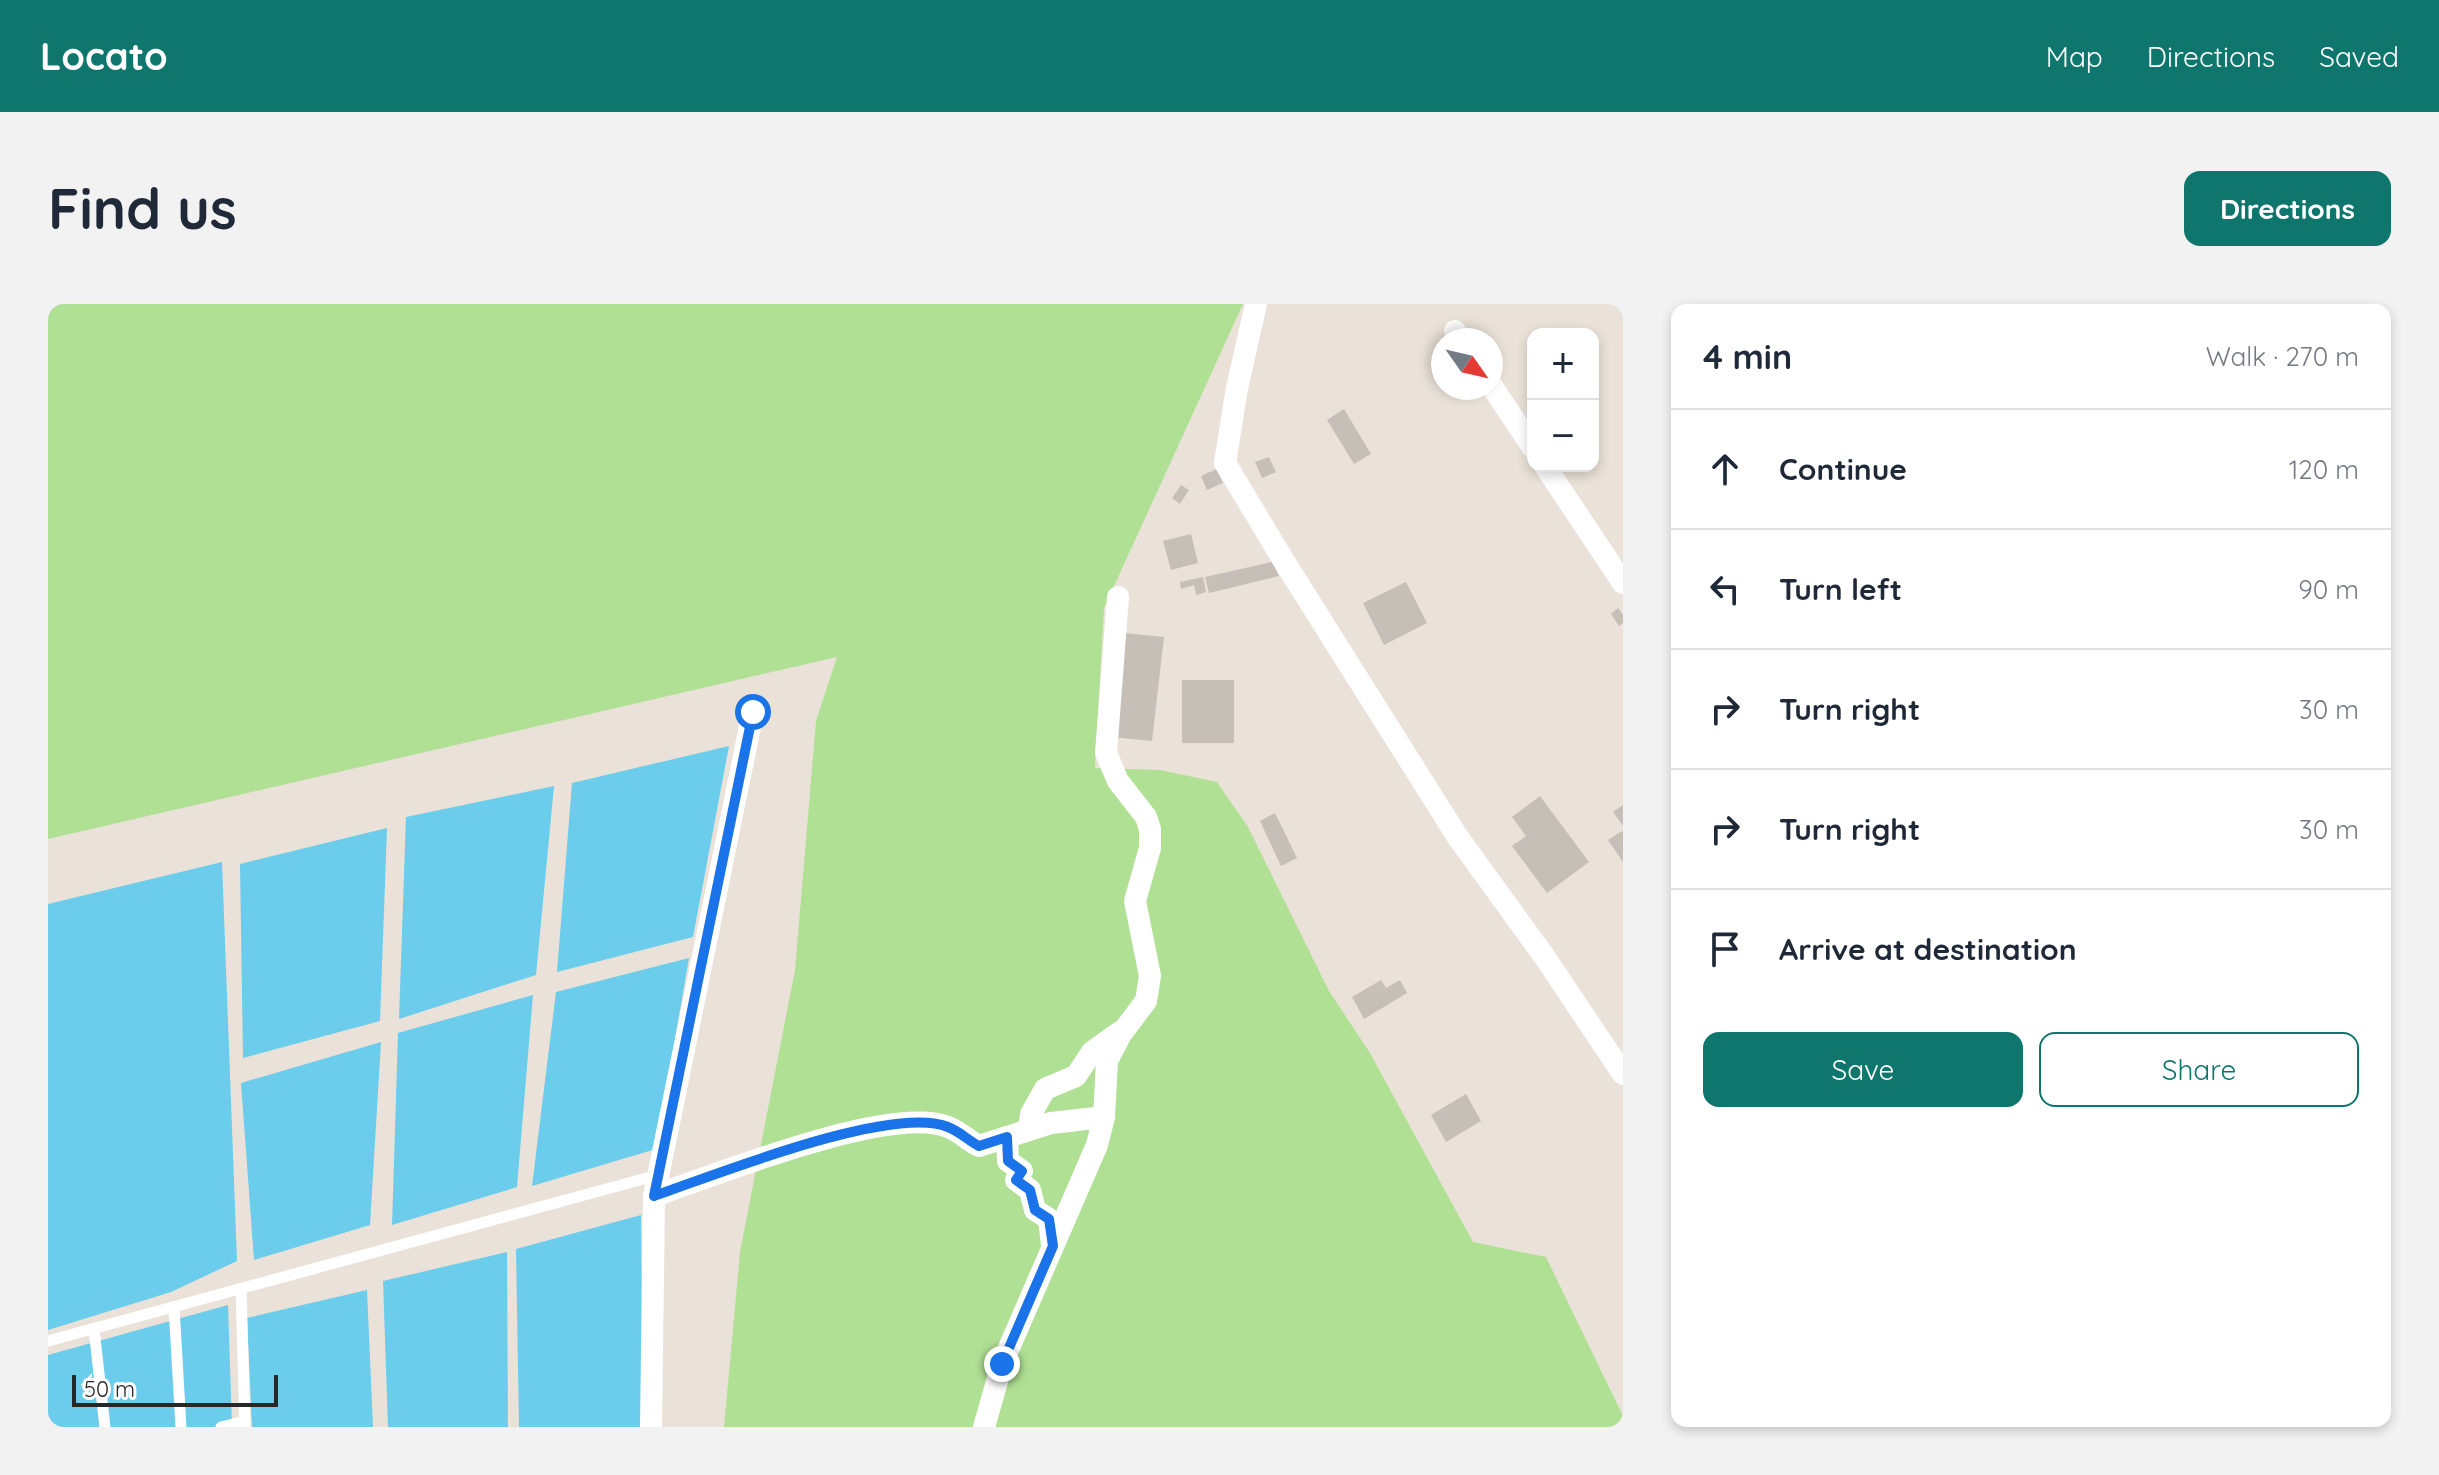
<!DOCTYPE html>
<meta charset="utf-8">
<style>
:root{--surface:#fff;--page:#f2f2f3;--text:#1f2937;--muted:#747a83;--line:#e0e1e3;--accent:#0f766e}
body{margin:0;font-family:Quicksand,sans-serif;background:var(--page);color:var(--text)}
.controls{position:absolute;right:24px;top:24px;display:grid;overflow:hidden;border-radius:16px;box-shadow:0 4px 12px #0003}
.controls button{width:72px;height:72px;display:grid;place-items:center;padding:0;border:0;border-bottom:2px solid var(--line);background:var(--surface);color:var(--text);font:40px sans-serif}
.compass{position:absolute;left:1383px;top:24px;width:72px;height:72px;border-radius:50%;background:var(--surface);box-shadow:0 4px 12px #0003;rotate:124deg}
.scale{position:absolute;left:24px;bottom:20px;width:206px;box-sizing:border-box;padding-left:8px;border:4px solid #272727;border-top:0;font-size:22px;line-height:28px;white-space:nowrap;color:#272727;-webkit-text-stroke:6px #fff;paint-order:stroke}
.stop{position:absolute;width:24px;height:24px;margin:-18px;border:6px solid #1a73e8;border-radius:50%;background:#fff}
.stop.end{background:#1a73e8;border-color:#fff;box-shadow:0 2px 8px #0008}
.list{margin:0;padding:0;list-style:none}
h2{display:flex;justify-content:space-between;align-items:center;height:104px;margin:0;padding:0 32px;font-size:34px}
h2 small{font-size:26px;font-weight:400;color:var(--muted)}
.list li{display:grid;grid-template-columns:52px 1fr auto;gap:24px;align-items:center;box-sizing:border-box;height:120px;padding:0 32px;border-top:2px solid var(--line)}
.list b{display:block;font-size:30px;white-space:nowrap}
.list em{font-size:26px;font-style:normal;color:var(--muted)}
.actions{display:flex;gap:16px;padding:24px 32px}
.actions a{flex:1;padding:18px 0;border:2px solid var(--accent);border-radius:16px;text-align:center;font-size:28px;color:var(--accent)}
.actions .main{background:var(--accent);color:#fff}
.icon{flex:none;width:44px;height:44px;fill:none;stroke:currentColor;stroke-width:2;stroke-linecap:round;stroke-linejoin:round}
.map{position:relative;flex:none;width:1575px;height:1123px;overflow:hidden;border-radius:16px}
header{display:flex;align-items:center;gap:48px;box-sizing:border-box;height:112px;padding:0 40px;background:var(--accent);color:#fff}
header strong{font-size:38px}
nav{display:flex;gap:44px;margin-inline-start:auto;font-size:28px}
.intro{display:flex;align-items:center;justify-content:space-between;box-sizing:border-box;height:192px;padding:0 48px}
h1{margin:0;font-size:56px}
.button{padding:20px 36px;border-radius:16px;background:var(--accent);color:#fff;font-size:28px;font-weight:700}
main{display:flex;gap:48px;padding:0 48px}
aside{flex:1;background:var(--surface);border-radius:16px;box-shadow:0 4px 12px #0003}
.map>svg:first-child{display:block}
</style>
<header>
<strong>Locato</strong>
<nav><a>Map</a><a>Directions</a><a>Saved</a></nav>
</header>
<div class="intro"><h1>Find us</h1><a class="button">Directions</a></div>
<main>
<div class="map">
<svg width="1575" height="1123" viewBox="0 0 1575 1123">
<rect width="100%" height="100%" fill="#eae2d8"/>
<path fill="#b0e094" d="M0,0H1195L1056,304L1047,464L1112,466L1169,478L1200,523L1281,687L1322,749L1425,938L1498,953L1575,1112V1123H676L692,948L747,666L768,417L789,353L0,535Z"/>
<g fill="#6bccec">
<path d="M681,442L645,633L509,668L524,479Z"/>
<path d="M506,482L488,671L351,715L358,513Z"/>
<path d="M339,524L332,717L195,754L192,560Z"/>
<path d="M174,558L189,957L123,988L0,1026V600Z"/>
<path d="M641,654L608,845L484,882L508,688Z"/>
<path d="M485,691L469,883L344,921L350,729Z"/>
<path d="M333,738L322,921L206,956L193,779Z"/>
<path d="M593,911L595,1123H471L468,945Z"/>
<path d="M459,948L460,1123H340L335,977Z"/>
<path d="M319,986L325,1123H204L199,1014Z"/>
<path d="M180,1001L184,1123H0V1051Z"/>
</g>
<g fill="#c5bfb8">
<path d="M1296,105L1323,150L1306,160L1279,116Z"/>
<path d="M1221,153L1228,168L1214,174L1207,158Z"/>
<path d="M1169,165L1175,179L1159,186L1153,172Z"/>
<path d="M1133,181L1141,186L1132,200L1124,194Z"/>
<path d="M1143,230L1150,259L1123,266L1115,237Z"/>
<path d="M1224,258L1231,272L1161,289L1157,273Z"/>
<path d="M1155,273L1158,288L1148,291L1146,281L1133,285L1132,278Z"/>
<path d="M1358,278L1379,319L1336,341L1315,299Z"/>
<path d="M1570,304L1575,311V319L1571,322L1563,310Z"/>
<path d="M1076,329L1116,333L1104,437L1063,433Z"/>
<rect x="1134" y="376" width="52" height="63"/>
<path d="M1492,492L1541,558L1499,589L1464,542L1478,532L1464,513Z"/>
<path d="M1575,501V522L1565,508Z"/>
<path d="M1227,509L1249,554L1233,562L1212,517Z"/>
<path d="M1574,527L1575,528V558L1560,536Z"/>
<path d="M1333,676L1338,684L1352,676L1359,689L1316,715L1304,693Z"/>
<path d="M1418,790L1433,817L1398,838L1383,811Z"/>
</g>
<g fill="none" stroke-linecap="round" stroke-linejoin="round">
<g stroke="#fff" stroke-width="11">
<path d="M193,985L197,1123"/>
<path d="M126,1003L133,1123"/>
<path d="M46,1025L57,1123"/>
<path d="M0,1037L610,871"/>
<path d="M173,1123L197,1117"/>
</g>
<g stroke="#fff" stroke-width="22">
<path d="M1208,0L1189,84L1177,159L1239,262L1409,532L1496,652L1575,770"/>
<path d="M1407,27L1413,36"/>
<path d="M1443,81L1485,144"/>
<path d="M1497,162L1575,279"/>
<path d="M981,826L1003,819L1056,813"/>
<path d="M959,833L960,857L974,867L968,876L982,886L987,906L1001,915L1004,941"/>
<path d="M606,892C667,871 843,800 900,823C911,827 921,837 931,842L981,826L983,810L997,785L1028,772L1044,748L1072,728"/>
<path d="M603,1123L606,892L705,408"/>
<path d="M936,1123L954,1060L1049,841L1056,813L1059,757L1073,730L1098,697L1102,672L1087,597L1102,544V525L1098,513L1070,477L1058,449L1070,293"/>
</g>
</g>
<g fill="none" stroke-linecap="round" stroke-linejoin="round">
<path stroke="#1a73e8" stroke-width="10" d="M705,408L606,892C667,871 844,800 900,823C911,827 921,837 931,842L959,833L960,857L974,867L968,876L982,886L987,906L1001,915L1005,942L954,1060"/>
</g>
</svg>
<div class="controls">
<button>+</button>
<button>−</button>
</div>
<svg class="compass" viewBox="-18 -18 36 36"><path d="M0-13l5 13h-10z" fill="#e53935"/><path d="M0 13l5-13h-10z" fill="#747a83"/></svg>
<div class="scale">50 m</div>
<div class="stop" style="left:705px;top:408px"></div>
<div class="stop end" style="left:954px;top:1060px"></div>
</div>
<aside>
<h2>4 min<small>Walk · 270 m</small></h2>
<ul class="list">
<li><svg class="icon" aria-label="ahead" viewBox="0 0 24 24"><path d="M12 20V5M6 11l6-6 6 6"/></svg><div><b>Continue</b></div><em>120 m</em></li>
<li><svg class="icon" aria-label="left" viewBox="0 0 24 24"><path d="M17 20v-9H6M10 6l-5 5 5 5"/></svg><div><b>Turn left</b></div><em>90 m</em></li>
<li><svg class="icon" aria-label="right" viewBox="0 0 24 24"><path d="M7 20v-9h11M14 6l5 5-5 5"/></svg><div><b>Turn right</b></div><em>30 m</em></li>
<li><svg class="icon" aria-label="right" viewBox="0 0 24 24"><path d="M7 20v-9h11M14 6l5 5-5 5"/></svg><div><b>Turn right</b></div><em>30 m</em></li>
<li><svg class="icon" aria-label="arrive" viewBox="0 0 24 24"><path d="M6 21V4h12l-3 4 3 4H6"/></svg><div><b>Arrive at destination</b></div></li>
</ul>
<div class="actions"><a class="main">Save</a><a>Share</a></div>
</aside>
</main>
